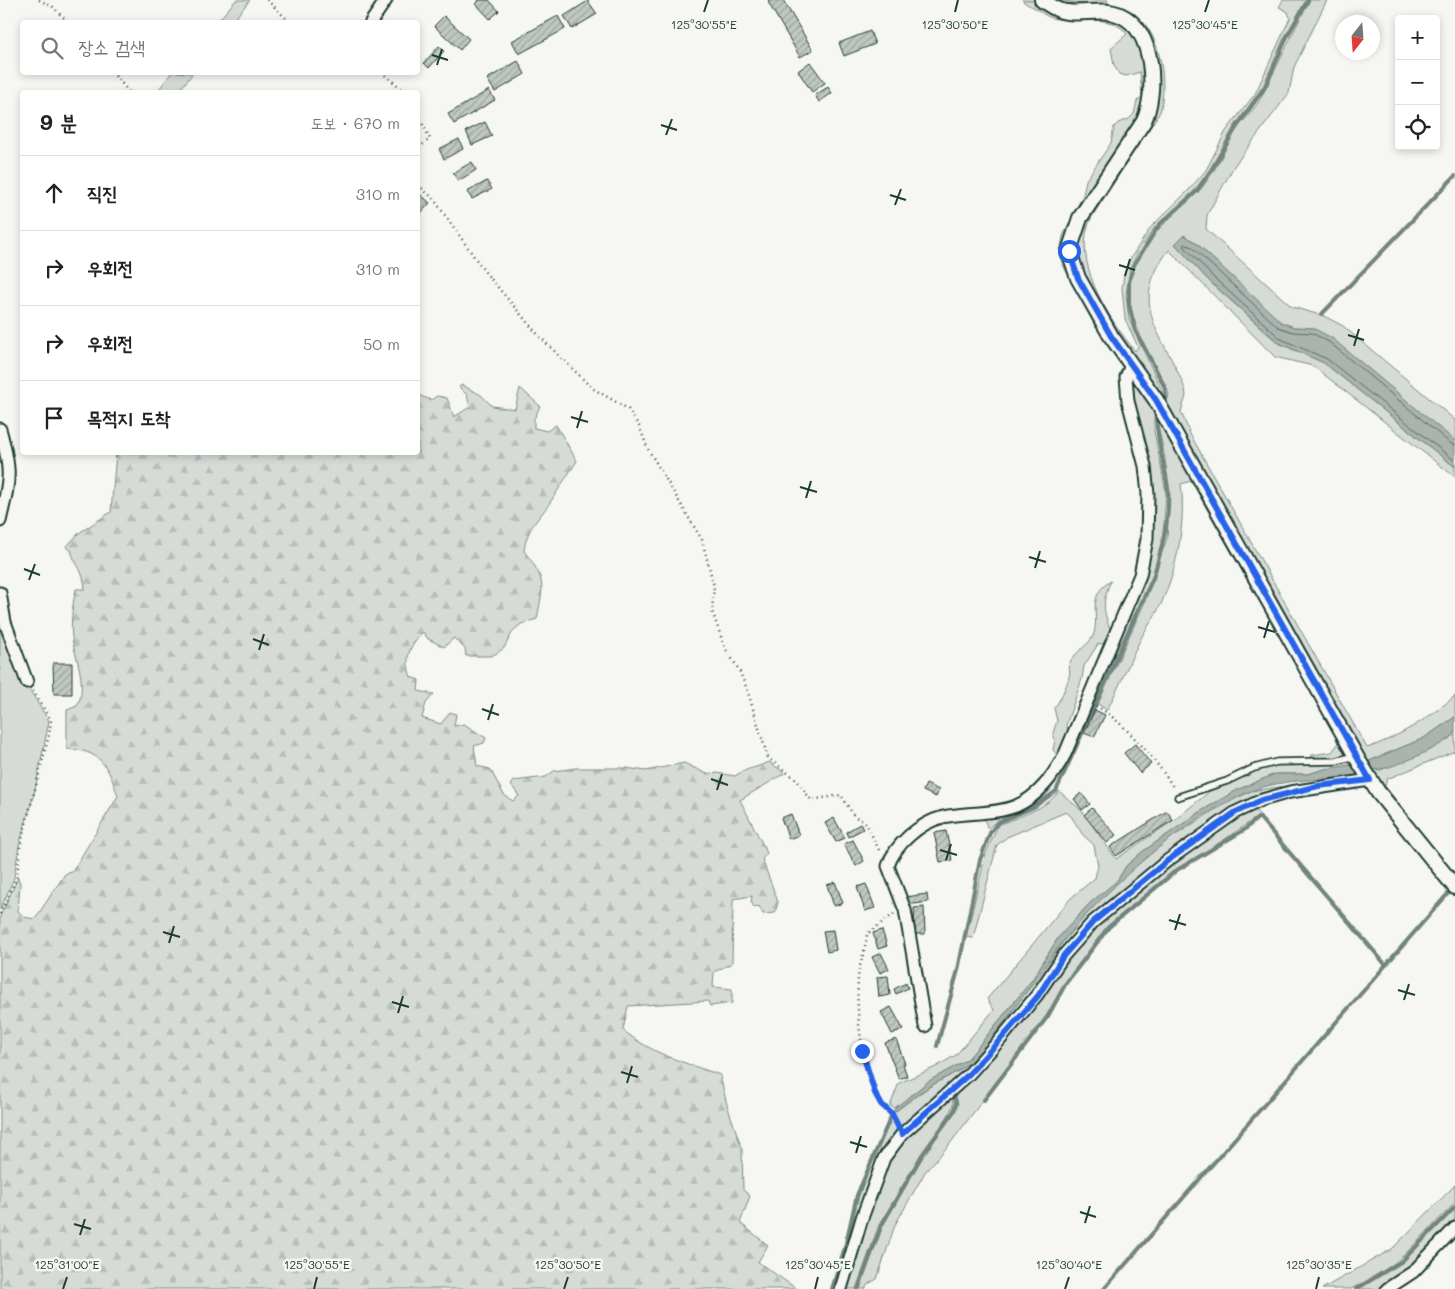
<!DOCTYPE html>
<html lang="ko">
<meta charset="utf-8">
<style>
:root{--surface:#fff;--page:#f6f6f6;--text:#222;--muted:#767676;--line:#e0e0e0}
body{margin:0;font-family:Mali,"Poor Story",sans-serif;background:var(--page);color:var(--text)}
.controls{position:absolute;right:15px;top:15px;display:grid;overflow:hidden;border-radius:5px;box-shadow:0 2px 8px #0003}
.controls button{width:45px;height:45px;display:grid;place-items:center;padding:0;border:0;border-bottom:1px solid var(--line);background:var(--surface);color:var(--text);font:25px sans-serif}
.compass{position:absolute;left:1335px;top:15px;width:45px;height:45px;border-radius:50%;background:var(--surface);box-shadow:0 2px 8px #0003;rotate:197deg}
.stop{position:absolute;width:15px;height:15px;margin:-11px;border:4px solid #2563eb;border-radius:50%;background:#fff}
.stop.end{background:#2563eb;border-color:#fff;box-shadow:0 1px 5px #0008}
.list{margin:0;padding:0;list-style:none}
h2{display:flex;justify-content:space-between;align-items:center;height:65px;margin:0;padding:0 20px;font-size:21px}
h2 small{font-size:16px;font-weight:400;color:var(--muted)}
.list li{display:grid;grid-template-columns:32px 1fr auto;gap:15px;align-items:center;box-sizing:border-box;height:75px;padding:0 20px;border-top:1px solid var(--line)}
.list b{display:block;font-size:19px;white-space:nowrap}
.list em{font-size:16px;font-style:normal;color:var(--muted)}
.icon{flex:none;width:28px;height:28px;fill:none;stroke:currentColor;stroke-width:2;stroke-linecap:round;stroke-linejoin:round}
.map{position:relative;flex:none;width:1455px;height:1289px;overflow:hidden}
.search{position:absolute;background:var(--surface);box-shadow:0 2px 8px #0003;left:20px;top:20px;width:400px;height:55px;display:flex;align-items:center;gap:12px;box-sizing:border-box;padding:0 18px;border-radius:5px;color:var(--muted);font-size:19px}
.panel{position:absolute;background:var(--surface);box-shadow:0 2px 8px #0003;left:20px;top:90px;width:400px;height:365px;border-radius:5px}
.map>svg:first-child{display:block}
</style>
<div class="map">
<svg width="1455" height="1289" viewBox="0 0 1455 1289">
<defs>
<pattern id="forest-firs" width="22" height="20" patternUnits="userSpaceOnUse" patternTransform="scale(1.25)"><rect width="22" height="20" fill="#d6dbd6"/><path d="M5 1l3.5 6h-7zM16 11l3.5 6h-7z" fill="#b7bdb8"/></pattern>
<pattern id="building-hatch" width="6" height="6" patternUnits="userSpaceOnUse" patternTransform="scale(1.25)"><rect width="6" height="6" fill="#c1c8c3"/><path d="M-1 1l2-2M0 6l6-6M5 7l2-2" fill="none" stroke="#9ca49f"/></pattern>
</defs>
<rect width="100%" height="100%" fill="#f6f6f2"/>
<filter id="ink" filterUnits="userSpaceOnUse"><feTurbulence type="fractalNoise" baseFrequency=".02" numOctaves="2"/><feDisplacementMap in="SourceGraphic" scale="10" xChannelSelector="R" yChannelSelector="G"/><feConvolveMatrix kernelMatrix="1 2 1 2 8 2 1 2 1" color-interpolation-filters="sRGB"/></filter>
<g filter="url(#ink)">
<g fill="#d6dbd6" stroke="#7a8c85">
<path d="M236,0H250L232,22H217Z"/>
<path d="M1022,0H1034L1040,4L1115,18L1130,29L1140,49L1144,67L1145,84L1141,110L1068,242L1127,369L1095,326L1063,265L1060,254L1063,236L1083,195L1086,180L1111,143L1114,127L1118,123L1129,119L1134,114L1137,101L1142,97L1140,72L1126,76L1119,74L1114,65L1111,48L1127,34C1111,12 1075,24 1052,18C1045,16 1041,12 1035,8C1030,5 1026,5 1022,0Z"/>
<path d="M1060,0H1108L1106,2C1117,6 1129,10 1138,17C1162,37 1167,84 1160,112C1143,138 1126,163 1110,189C1102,202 1091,215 1087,229C1077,270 1110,320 1135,351L1138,347L1125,319L1122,288L1124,275L1130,259L1151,227L1188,191L1206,170L1226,131L1255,94L1290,18L1288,12L1279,7L1283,0H1306L1284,38L1263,86L1234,127L1210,169L1194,191L1155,227L1139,250L1130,268L1126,295L1129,320L1167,401L1169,395L1167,388C1151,355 1126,321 1130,282C1135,243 1172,218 1197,193C1214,176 1223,152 1235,131C1240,124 1247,118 1252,111C1258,104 1262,96 1266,88C1281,59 1294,29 1310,0H1327L1294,67L1289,93L1234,166L1207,215L1206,229L1292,307L1324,316L1343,326L1455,420V441L1313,328L1294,327L1281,323L1195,242L1175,244L1209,281L1278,343L1324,363L1455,467V477L1313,366L1275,357L1169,250C1125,307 1165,335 1185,389L1186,396L1181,412L1190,434L1367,748C1399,737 1429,718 1455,696V717L1424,738L1367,762L1361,755L1094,299C1087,282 1076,263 1078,244C1079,228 1090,213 1099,200C1110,183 1121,165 1132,148C1155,111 1168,90 1152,46C1148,35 1145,23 1134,18C1110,5 1086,6 1060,0Z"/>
<path d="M172,72L193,73L178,92H157Z"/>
<path d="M1131,369L1154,411V431L1166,492L1164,523L1161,548L1152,577L1093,702L1089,700L1150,537L1131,400Z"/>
<path d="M1158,411L1344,742L1346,754C1337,762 1323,758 1311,758L1312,755L1332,752L1338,744L1335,735L1191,481L1181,484C1186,523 1177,569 1161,604C1155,617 1146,628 1140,640C1129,663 1119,687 1107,710L1098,704L1144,604L1167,538L1170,491L1163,447L1157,423Z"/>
<path d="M1111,581C1100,604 1104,613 1113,637L1110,643L1098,644L1084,666L1082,679L1066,725L1071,734L1060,758L1053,750L1055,740L1053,733L1057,721L1054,708C1059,703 1067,685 1069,677C1071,672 1068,667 1070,662C1075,652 1090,644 1093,636C1101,616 1085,596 1111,581Z"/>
<path d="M0,604L26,684L49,721L35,790L19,846L14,878L0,910Z"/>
<path d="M1455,734V751L1387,779L1385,786L1455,876V880L1390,800L1371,770H1381L1449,739Z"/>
<path d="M1070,756C1057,784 1048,800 1019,812C1006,817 997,818 988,829L983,816L1015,808Z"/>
<path d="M1350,759L1363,775L1268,796L1132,885L1043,980L980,1058L901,1128L892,1114L929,1087L960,1070L1034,983L1065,939L1093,907L1136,865L1169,839L1215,810L1251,791L1359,775L1325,769L1308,774H1275L1237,790L1203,810L1142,852L1126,866L1117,881L1090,903L1058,938L1032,980L968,1059L929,1081L895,1108L890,1106L899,1083L936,1067L956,1055L994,1010L987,999L1071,898L1095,878L1098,866L1094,845L1083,835L1071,816L1066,812L1007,837L997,845L973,938L966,937L986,853L998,825C1017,817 1047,809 1059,791L1083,812L1116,859L1177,818L1210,791L1258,769L1273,764Z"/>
<path d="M1253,807L1260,815L1198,858L1174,870L1106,927L1065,983L1045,1018L949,1145L925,1172L895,1225L877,1279L868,1284L865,1289H860L883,1226L924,1155L955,1112L958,1104L955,1092L952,1095L953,1105L948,1116L919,1158L879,1225L856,1289H844L878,1184L894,1149L951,1091L1087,933L1192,845Z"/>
<path d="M892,1117L899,1134L882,1157L839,1289H834C844,1262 849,1234 856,1207C864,1176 876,1145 892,1117Z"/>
<path d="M1455,1185V1203L1400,1259L1375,1277L1351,1289H1322L1392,1249Z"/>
<path d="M1455,1208V1219L1411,1265L1384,1287L1379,1289H1359L1403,1262Z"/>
</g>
<path fill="url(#forest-firs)" stroke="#7a8c85" d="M462,385L481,395L492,406L515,409L520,388L540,406L534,419V428L547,431L556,425L577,461C568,474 560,487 551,501C539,520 527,526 524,551C546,580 544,583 537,619L521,624L513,631L504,648L497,653L491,656H466L465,649L454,638L444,647L428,639L423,632C409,646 404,658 411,677L419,680L418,691L434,694L426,703L422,718L441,724L450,712L456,714L454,726L464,724L486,738L484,743L474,746L477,766L490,769L504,795L513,801L519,796L511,785L514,781L546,777L554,771L576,768H626L646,771L684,763L707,774L717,773L735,776C746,768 757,768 769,762L785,773L740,800L767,853L762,859L778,902L775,913L763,914L759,906L754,907L751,902L752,896L733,899L732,963L714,972L713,987L732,989V1003L710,1006L708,1001L628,1006L623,1030C651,1054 686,1063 720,1075L727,1105L742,1149L743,1190L750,1196L740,1223L768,1245L758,1262L797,1289H0V916L18,878L20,883L18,911L24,917L35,919L65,874L72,872L118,796C108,766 101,750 67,749V710L77,706C86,689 79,666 74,648C69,630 72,607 76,589H85C84,570 75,566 71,550L66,547L79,533L111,512L116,453L418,452V395L431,400L437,396L447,398L454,417L470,407L467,395L459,387Z"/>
<g fill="#aab3ae" stroke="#72847d">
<path d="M1184,235L1195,242L1281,322L1294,327L1313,328L1332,338L1448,435L1455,441V467L1324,363L1279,343L1209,281L1175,244Z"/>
<path d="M1455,717V734C1441,747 1390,771 1371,770L1367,762L1424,738Z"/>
<path d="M1355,764L1359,775C1324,781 1284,778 1251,791C1185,817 1110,885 1065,939C1033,978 1009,1022 973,1059C960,1072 944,1078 929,1087C915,1095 904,1104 892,1114L895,1108L929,1081L968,1059L1032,980L1058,938L1090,903L1117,881L1126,866L1142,852L1203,810L1237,790L1275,774H1308L1325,769Z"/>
</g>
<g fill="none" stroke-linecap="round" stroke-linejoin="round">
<path stroke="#576c65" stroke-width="1" d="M1455,445L1450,443L1329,342L1312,333L1293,332L1278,327L1192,247L1184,244L1185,247L1213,277L1281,339L1327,359L1455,461"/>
<g stroke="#72847d" stroke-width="4">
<path d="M1322,314L1455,176"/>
<path d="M1166,398L1165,388L1153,364L1135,330L1129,305V282L1134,265L1159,225L1197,191L1212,169L1236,128L1265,87L1287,37L1308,0"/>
<path d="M937,1046L958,970L980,860L990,833L997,823L1034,807L1056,791L1153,578C1161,551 1170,520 1168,491C1165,465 1156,439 1156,412"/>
<path d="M984,1100L1048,1016L1066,983L1109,927L1177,870L1244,830L1259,817L1385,964"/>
<path d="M832,1289L845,1247L857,1195L892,1114"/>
<path d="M858,1289L881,1226L922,1155L954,1111L956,1103L954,1096"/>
<path d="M1104,1289L1452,889"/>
<path d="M1356,1289L1402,1261L1455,1207"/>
</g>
</g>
<g fill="url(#building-hatch)" stroke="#1f3d34">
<path d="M479,0H489L499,11L490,19L476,4Z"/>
<path d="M770,0H783L813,50L800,57L768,2Z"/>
<path d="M588,1L597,14L572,29L564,16Z"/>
<path d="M444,16L469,39L460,50L434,26Z"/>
<path d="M558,16L565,29L519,54L512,41Z"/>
<path d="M870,31L875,44L844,56L839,43Z"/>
<path d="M439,46L444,51L429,68L424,63Z"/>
<path d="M518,61L525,74L495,92L487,79Z"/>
<path d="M810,62L825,83L812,92L798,71Z"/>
<path d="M828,87L832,93L819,102L815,95Z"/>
<path d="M489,90L495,100L454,124L448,114Z"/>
<path d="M485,122L492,136L472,145L466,131Z"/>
<path d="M459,139L463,149L444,159L439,149Z"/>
<path d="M472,162L476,170L458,181L453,173Z"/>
<path d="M487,181L492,189L472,199L467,192Z"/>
<path d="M421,195L430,203L418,216V199Z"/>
<path d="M53,663H72V694H54Z"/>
<path d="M1095,710L1105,715L1094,737L1084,733Z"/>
<path d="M1135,744L1151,764L1140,773L1124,753Z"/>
<path d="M926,784L939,790L936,797L923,791Z"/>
<path d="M1081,793L1090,804L1082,810L1074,799Z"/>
<path d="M1092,808L1116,835L1107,843L1084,815Z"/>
<path d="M1167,811L1173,820L1116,856L1110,847Z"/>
<path d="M791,814L799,835L789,839L781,818Z"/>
<path d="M834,818L845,838L836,842L825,823Z"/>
<path d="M860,824L863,829L848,837L846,832Z"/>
<path d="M946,831L952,860L940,862L934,833Z"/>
<path d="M853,840L864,861L856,866L844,844Z"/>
<path d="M835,882L843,903L834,906L827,885Z"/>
<path d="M866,884L875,908L865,911L857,887Z"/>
<path d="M927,894L928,902L907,905L906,897Z"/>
<path d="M924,907L925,934H915L914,908Z"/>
<path d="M833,930L836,950L827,952L823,931Z"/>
<path d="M882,930L887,946L878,949L873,933Z"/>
<path d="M881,953L889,969L880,973L872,957Z"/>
<path d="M888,976L890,995L879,997L877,977Z"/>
<path d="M906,983L908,988L896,994L894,989Z"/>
<path d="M891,1007L903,1029L892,1034L881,1012Z"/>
<path d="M896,1039L905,1064H903L907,1076L899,1079L885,1043Z"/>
</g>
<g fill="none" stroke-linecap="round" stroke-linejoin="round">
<g stroke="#1f3d34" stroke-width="9">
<path id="service" d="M1178,797L1227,781L1254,768L1277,762L1336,761L1355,756"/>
</g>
<g stroke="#1f3d34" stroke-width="15">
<g id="minor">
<path d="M371,22L386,0"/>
<path d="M0,429C12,472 10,479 0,521"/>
<path d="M0,593L5,622L27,682"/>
<path d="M925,1026L905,910L888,866C895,844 920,823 943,817C966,812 993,815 1016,806C1039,796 1053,776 1065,754L1140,575L1147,539L1148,494L1145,466L1128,401L1126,377L1131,365"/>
<path d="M841,1289L862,1218L884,1158L902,1134L968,1075L999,1041L1037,995L1064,955L1093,922L1167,861L1236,812L1262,800L1290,792L1370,780"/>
<path d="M1387,1289L1413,1272L1455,1228"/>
</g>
</g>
<g stroke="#1f3d34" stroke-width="18">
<path id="tertiary" d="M1042,0C1048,4 1055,9 1062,11C1080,16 1102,7 1120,15C1155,30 1157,92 1144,121L1080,218L1069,251L1078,278L1111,336L1156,400L1358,760L1378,792L1455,887"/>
</g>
<g stroke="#1f3d34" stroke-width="2.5" stroke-dasharray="1 4" stroke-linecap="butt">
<path d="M39,0L52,6L68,22"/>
<path d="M267,0L290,22"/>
<path d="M112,72L129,92"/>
<path d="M381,72L406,92"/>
<path d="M418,115L430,139L418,148"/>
<path d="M418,185L433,198L485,272L539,336L592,388L628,409L639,426L648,449L702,540L714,586L712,611L725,648L739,670L747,689L768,758L797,780L811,800L841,795L854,816L866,823L880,852"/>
<path d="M1096,706C1119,717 1162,766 1174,789"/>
<path d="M0,914L17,877L20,847L49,735L51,720L33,691"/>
<path d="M894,914L867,934C866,950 859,963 858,979C856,1014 861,1064 877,1096C882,1106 891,1113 896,1124"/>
</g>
<use href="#service" stroke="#f6f6f2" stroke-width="5.5"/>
<use href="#minor" stroke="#f6f6f2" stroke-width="11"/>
<use href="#tertiary" stroke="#f6f6f2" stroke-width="14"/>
</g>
</g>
<g fill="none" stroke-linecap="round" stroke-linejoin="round" filter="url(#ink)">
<path stroke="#2563eb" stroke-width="6" d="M862,1051L875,1093L881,1104L892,1114L902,1134L968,1075L999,1041L1038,996L1064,955L1093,922L1167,861L1236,812L1262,800L1318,786L1370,780L1156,400L1111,336L1078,278L1069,251"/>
</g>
<path fill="none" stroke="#1f3d34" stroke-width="2" d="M704,12L708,0M955,12L958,0M1205,12L1209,0M432,55L448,60M437,65L442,49M661,125L677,130M666,135L672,119M890,195L906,200M895,205L901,189M1119,265L1135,270M1125,276L1130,259M1348,335L1364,340M1354,346L1359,329M571,417L588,422M577,428L582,411M800,487L817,492M806,498L811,481M1029,557L1046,562M1035,568L1040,551M24,569L40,575M29,580L35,564M1258,627L1275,632M1264,638L1269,621M253,639L269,645M259,650L264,634M482,709L499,715M488,720L493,704M711,779L728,785M717,790L722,774M940,850L957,855M946,860L951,844M1169,920L1186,925M1175,930L1180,914M163,932L180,937M169,943L174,926M1398,990L1415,995M1404,1000L1409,984M392,1002L409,1007M398,1013L403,996M621,1072L638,1077M627,1083L632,1066M850,1142L867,1147M856,1153L861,1136M1080,1212L1096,1217M1085,1223L1090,1206M74,1224L91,1229M80,1235L85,1219M63,1289L67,1277M314,1289L317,1277M564,1289L568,1277M815,1289L818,1277M1065,1289L1069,1277M1316,1289L1319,1277"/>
<g font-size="12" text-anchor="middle" fill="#1f3d34" stroke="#f6f6f2" stroke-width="5" stroke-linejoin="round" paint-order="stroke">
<text x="704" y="29">125°30'55"E</text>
<text x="955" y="29">125°30'50"E</text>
<text x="1205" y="29">125°30'45"E</text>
<text x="67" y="1269">125°31'00"E</text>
<text x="317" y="1269">125°30'55"E</text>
<text x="568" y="1269">125°30'50"E</text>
<text x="818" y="1269">125°30'45"E</text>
<text x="1069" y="1269">125°30'40"E</text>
<text x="1319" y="1269">125°30'35"E</text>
</g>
</svg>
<div class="controls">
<button>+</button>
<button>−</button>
<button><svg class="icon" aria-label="locate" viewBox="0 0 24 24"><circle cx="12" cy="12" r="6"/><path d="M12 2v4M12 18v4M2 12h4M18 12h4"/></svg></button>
</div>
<svg class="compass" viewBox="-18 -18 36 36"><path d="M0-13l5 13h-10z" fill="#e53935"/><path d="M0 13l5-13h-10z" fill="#767676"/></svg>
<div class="stop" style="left:1069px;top:251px"></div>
<div class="stop end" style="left:862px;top:1051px"></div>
<div class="search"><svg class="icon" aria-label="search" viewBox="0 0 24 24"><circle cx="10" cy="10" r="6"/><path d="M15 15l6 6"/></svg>장소 검색</div>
<section class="panel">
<h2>9 분<small>도보 · 670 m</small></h2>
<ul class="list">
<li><svg class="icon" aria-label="ahead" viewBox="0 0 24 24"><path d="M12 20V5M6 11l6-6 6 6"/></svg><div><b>직진</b></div><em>310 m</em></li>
<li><svg class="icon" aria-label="right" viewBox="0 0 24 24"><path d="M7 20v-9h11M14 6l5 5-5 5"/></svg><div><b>우회전</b></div><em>310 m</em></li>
<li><svg class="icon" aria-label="right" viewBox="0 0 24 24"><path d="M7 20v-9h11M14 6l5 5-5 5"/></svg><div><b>우회전</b></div><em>50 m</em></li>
<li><svg class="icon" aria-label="arrive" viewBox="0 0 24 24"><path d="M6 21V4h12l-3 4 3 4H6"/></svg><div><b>목적지 도착</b></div></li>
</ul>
</section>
</div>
